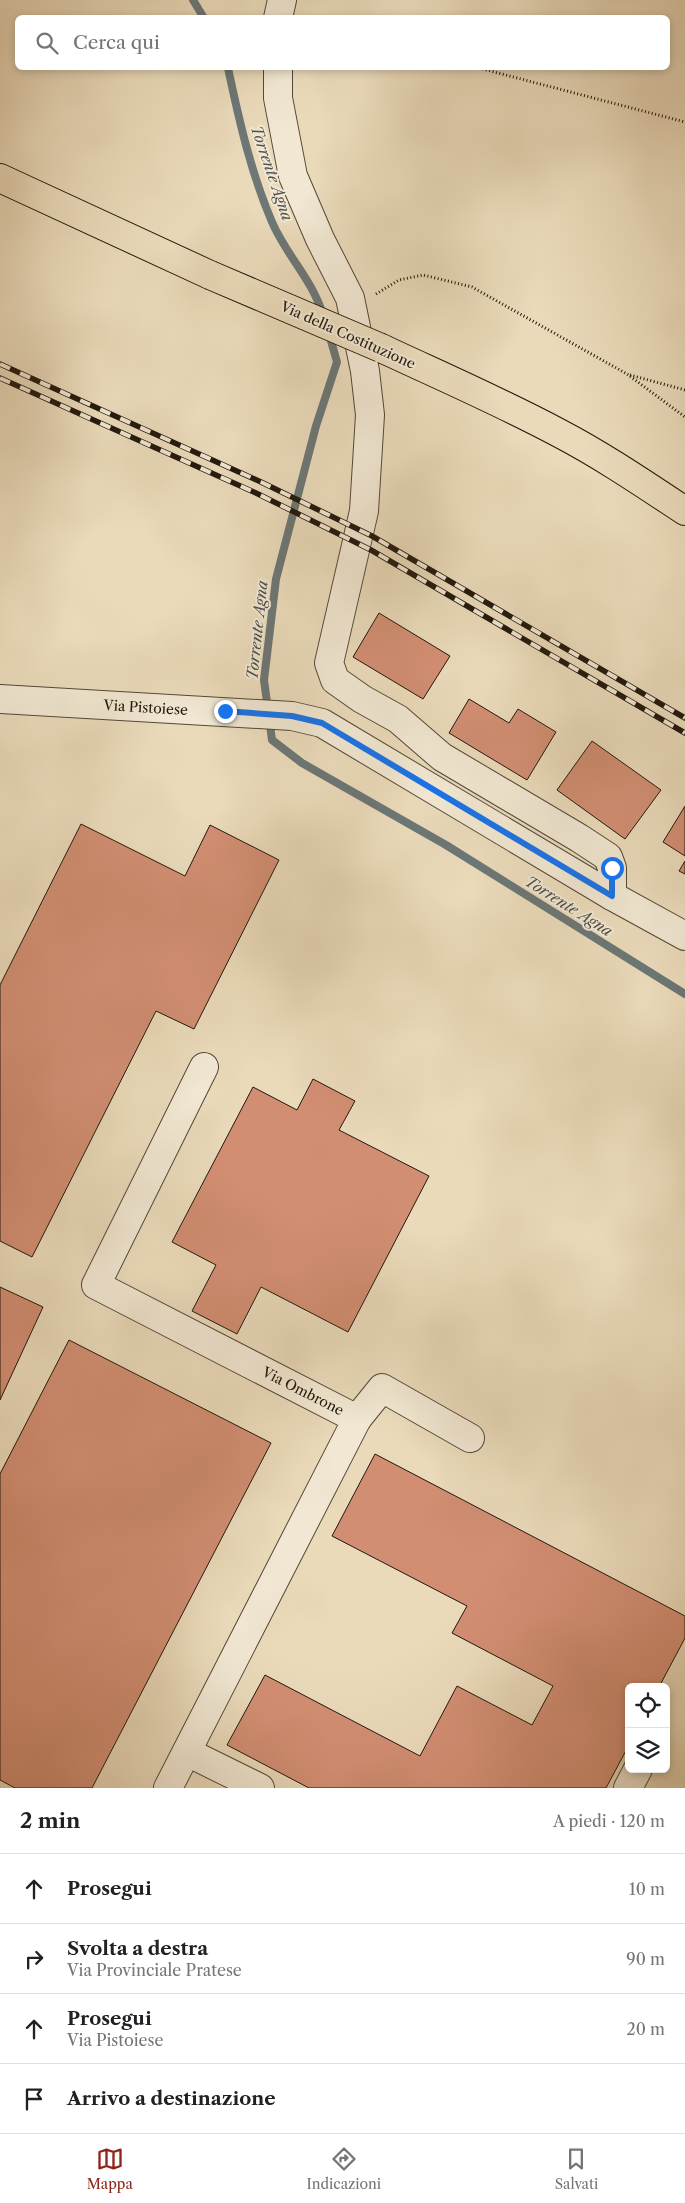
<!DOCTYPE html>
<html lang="it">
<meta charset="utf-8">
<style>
:root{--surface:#fff;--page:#f2f2f2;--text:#202124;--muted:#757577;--line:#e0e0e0;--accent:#8f2418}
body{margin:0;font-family:"Libre Caslon Text",serif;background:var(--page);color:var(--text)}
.controls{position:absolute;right:15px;bottom:15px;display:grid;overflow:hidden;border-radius:8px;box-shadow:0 2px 8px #0003}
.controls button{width:45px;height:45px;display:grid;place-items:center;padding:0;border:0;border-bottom:1px solid var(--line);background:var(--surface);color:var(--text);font:25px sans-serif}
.stop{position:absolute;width:15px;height:15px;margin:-11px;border:4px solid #1a73e8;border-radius:50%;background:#fff}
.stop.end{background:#1a73e8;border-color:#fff;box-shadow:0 1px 5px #0008}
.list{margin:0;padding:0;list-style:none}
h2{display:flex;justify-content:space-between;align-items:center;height:65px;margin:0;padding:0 20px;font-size:21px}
h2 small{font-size:16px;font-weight:400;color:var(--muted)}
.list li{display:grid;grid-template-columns:32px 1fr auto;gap:15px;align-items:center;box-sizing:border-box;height:70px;padding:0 20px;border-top:1px solid var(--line)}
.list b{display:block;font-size:19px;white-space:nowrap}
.list p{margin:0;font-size:16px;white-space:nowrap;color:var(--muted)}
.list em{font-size:16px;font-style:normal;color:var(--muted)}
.icon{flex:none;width:28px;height:28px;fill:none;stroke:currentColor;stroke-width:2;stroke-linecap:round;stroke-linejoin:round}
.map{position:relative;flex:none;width:685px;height:1788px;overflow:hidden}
.search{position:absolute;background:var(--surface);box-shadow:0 2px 8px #0003;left:15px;right:15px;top:15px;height:55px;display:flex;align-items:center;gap:12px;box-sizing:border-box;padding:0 18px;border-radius:8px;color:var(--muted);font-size:19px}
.sheet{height:345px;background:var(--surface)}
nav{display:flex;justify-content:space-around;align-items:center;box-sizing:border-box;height:70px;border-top:1px solid var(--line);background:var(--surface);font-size:14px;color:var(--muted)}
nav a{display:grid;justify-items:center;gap:2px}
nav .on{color:var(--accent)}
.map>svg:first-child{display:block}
</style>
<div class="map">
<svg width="685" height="1788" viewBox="0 0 685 1788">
<rect width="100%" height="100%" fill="#eadaba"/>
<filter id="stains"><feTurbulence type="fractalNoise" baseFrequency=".004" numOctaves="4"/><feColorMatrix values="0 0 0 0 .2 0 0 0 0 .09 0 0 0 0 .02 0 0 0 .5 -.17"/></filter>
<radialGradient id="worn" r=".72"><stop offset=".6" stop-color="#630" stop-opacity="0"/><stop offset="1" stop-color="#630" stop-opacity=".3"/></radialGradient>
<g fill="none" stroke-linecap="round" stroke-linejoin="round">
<g stroke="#6c7776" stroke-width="8">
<path d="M193,0L204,18"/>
<path d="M228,68C239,120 251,173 272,222C286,255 312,279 323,315"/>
<path d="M329,334L337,362L316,426L276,579L264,680L272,740L302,763L446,845L685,994"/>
</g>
</g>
<g fill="#d28e73" stroke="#21180c">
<path d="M379,613L450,656L423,699L353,657Z"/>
<path d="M469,699L509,723L518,709L556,732L527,780L449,733Z"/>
<path d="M592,741L661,790L625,839L557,790Z"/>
<path d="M685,806V856L663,842Z"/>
<path d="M81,824L185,876L210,825L279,860L194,1029L156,1011L32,1257L0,1241V985Z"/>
<path d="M685,861V874L679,871Z"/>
<path d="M313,1079L355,1101L339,1130L429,1176L348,1332L261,1287L237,1334L192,1311L216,1265L172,1242L253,1087L297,1110Z"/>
<path d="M0,1287L43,1307L0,1400Z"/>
<path d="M69,1340L271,1443L92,1788H15L0,1780V1474Z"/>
<path d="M375,1454L685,1616V1638L659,1687H629V1745L606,1788H309L227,1745L265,1675L420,1756L457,1686L532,1725L553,1686L452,1633L467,1606L332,1536Z"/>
</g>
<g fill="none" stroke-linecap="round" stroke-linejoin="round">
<g stroke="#534838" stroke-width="30">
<g id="minor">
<path d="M278,18L282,0"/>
<path d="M278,68V98L293,176L320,239L350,298L365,371L370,415L364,511L329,663L335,680L362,699L398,719L442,757L579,838L608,857L612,868V896"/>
<path id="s1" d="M0,699L292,716L322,723L612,896L685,936"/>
<path d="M357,1419L382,1388L470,1438"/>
<path d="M187,1752L260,1788"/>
<path d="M168,1788L357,1419L96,1285L204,1067"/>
<path d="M628,1788L638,1769"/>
</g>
</g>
<g stroke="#21180c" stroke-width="30">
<g id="major">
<path d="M0,178L210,275"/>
<path d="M381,348C441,376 501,402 559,433C603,456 644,484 685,511"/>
</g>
</g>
<g stroke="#21180c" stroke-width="3" stroke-dasharray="1 2.5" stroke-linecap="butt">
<path d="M479,68L685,122"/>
<path d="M376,294L399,280L423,275L472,287L627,374L685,417"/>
<path d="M630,375L685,390"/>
</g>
<use href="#minor" stroke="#f1e7d2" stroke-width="28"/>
<use href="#major" stroke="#eadaba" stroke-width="28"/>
<g stroke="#21180c" stroke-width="5.5">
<g id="rail">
<path d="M0,364L261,482L372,536L685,718"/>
<path d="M0,378L256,493L371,550L685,733"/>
</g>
</g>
<use href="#rail" stroke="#f1e7d2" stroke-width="4" stroke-dasharray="11" stroke-linecap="butt"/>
<g stroke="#21180c" stroke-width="30" stroke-linecap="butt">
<path id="major-bridge" d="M210,275L381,348"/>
</g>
<use href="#major-bridge" stroke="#eadaba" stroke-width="28"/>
</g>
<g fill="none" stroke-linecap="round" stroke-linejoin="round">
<path stroke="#1a73e8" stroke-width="6" d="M225,711L292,716L322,723L612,896V868"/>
</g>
<g text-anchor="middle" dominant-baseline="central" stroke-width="4" stroke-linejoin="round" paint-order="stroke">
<g font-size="14" fill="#21180c" stroke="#f1e7d2">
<text transform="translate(348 335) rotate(24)">Via della Costituzione</text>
<text stroke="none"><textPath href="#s1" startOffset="146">Via Pistoiese</textPath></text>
<text transform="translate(303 1391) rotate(27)">Via Ombrone</text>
</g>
<g font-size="15" font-style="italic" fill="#4d504a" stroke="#f1e7d2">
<text transform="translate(272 173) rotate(71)">Torrente Agna</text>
<text transform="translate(257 630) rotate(-84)">Torrente Agna</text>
<text transform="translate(569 906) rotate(32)">Torrente Agna</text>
</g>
</g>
<rect width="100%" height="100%" filter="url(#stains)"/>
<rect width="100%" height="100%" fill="url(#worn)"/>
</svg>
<div class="controls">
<button><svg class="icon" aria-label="locate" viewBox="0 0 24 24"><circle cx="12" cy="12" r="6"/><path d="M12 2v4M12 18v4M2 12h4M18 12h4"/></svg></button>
<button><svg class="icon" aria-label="layers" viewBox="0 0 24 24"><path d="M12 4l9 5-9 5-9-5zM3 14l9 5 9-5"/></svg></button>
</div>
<div class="stop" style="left:612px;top:868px"></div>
<div class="stop end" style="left:225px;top:711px"></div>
<div class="search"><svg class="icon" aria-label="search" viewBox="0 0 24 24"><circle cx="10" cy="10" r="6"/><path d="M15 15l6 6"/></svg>Cerca qui</div>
</div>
<section class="sheet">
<h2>2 min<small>A piedi · 120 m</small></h2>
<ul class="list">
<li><svg class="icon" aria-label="ahead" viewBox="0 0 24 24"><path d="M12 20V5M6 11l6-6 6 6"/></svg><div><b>Prosegui</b></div><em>10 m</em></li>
<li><svg class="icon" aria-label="right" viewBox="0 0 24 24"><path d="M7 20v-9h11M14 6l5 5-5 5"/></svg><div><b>Svolta a destra</b><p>Via Provinciale Pratese</p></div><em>90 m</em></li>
<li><svg class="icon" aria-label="ahead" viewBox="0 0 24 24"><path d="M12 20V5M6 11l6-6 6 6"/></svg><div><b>Prosegui</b><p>Via Pistoiese</p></div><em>20 m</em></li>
<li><svg class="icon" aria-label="arrive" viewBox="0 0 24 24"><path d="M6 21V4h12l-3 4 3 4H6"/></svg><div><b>Arrivo a destinazione</b></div></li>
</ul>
</section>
<nav>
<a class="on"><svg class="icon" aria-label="map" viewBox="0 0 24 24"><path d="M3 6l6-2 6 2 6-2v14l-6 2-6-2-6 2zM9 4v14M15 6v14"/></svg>Mappa</a>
<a><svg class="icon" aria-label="directions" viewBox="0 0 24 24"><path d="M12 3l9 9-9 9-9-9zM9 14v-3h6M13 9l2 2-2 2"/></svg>Indicazioni</a>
<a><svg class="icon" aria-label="saved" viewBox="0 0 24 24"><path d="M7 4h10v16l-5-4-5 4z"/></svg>Salvati</a>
</nav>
